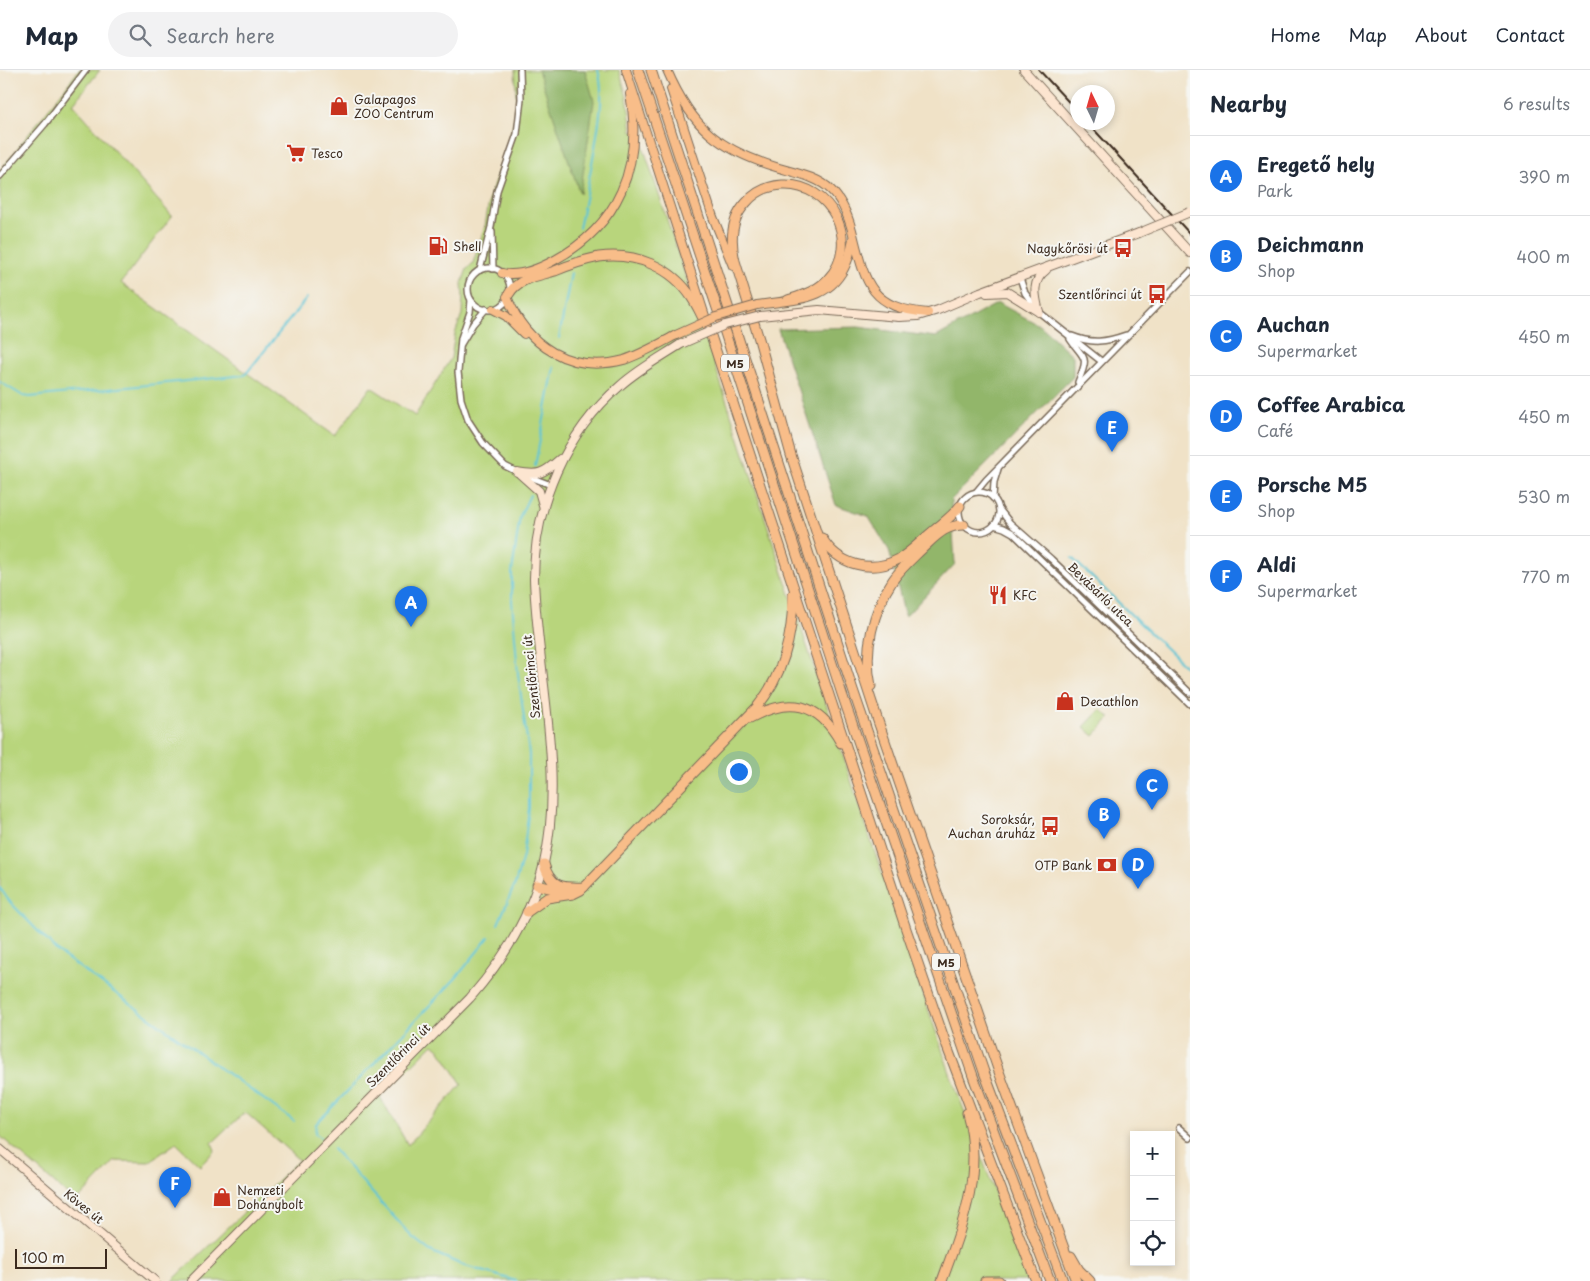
<!DOCTYPE html>
<meta charset="utf-8">
<style>
:root{--surface:#fff;--page:#f2f2f3;--text:#1f2937;--muted:#747a83;--line:#e0e1e3;--accent:#1a73e8}
body{margin:0;font-family:"Playpen Sans",sans-serif;background:var(--page);color:var(--text)}
.controls{position:absolute;right:15px;bottom:15px;display:grid;overflow:hidden;border-radius:0px;box-shadow:0 2px 8px #0003}
.controls button{width:45px;height:45px;display:grid;place-items:center;padding:0;border:0;border-bottom:1px solid var(--line);background:var(--surface);color:var(--text);font:25px sans-serif}
.compass{position:absolute;left:1070px;top:15px;width:45px;height:45px;border-radius:50%;background:var(--surface);box-shadow:0 2px 8px #0003;rotate:355deg}
.scale{position:absolute;left:15px;bottom:12px;width:92px;box-sizing:border-box;padding-left:5px;border:2px solid #3b2a1e;border-top:0;font-size:14px;line-height:18px;white-space:nowrap;color:#3b2a1e;-webkit-text-stroke:4px #f6f6f2;paint-order:stroke}
.you{position:absolute;left:738px;top:701px;width:18px;height:18px;margin:-12px;border:4px solid #fff;border-radius:50%;background:#1a73e8;box-shadow:0 0 0 8px #1a73e833}
.badge{display:grid;place-items:center;width:32px;height:32px;border-radius:50%;background:var(--accent);color:#fff;font-size:16px;font-weight:700}
.pin{position:absolute;translate:-50% -41px;filter:drop-shadow(0 1px 2px #0008)}
.pin::after{content:'';position:absolute;top:26px;width:18px;height:15px;background:inherit;clip-path:polygon(0 0,100% 0,50% 100%)}
.list{margin:0;padding:0;list-style:none}
h2{display:flex;justify-content:space-between;align-items:center;height:65px;margin:0;padding:0 20px;font-size:21px}
h2 small{font-size:16px;font-weight:400;color:var(--muted)}
.list li{display:grid;grid-template-columns:32px 1fr auto;gap:15px;align-items:center;box-sizing:border-box;height:80px;padding:0 20px;border-top:1px solid var(--line)}
.list b{display:block;font-size:19px;white-space:nowrap}
.list p{margin:0;font-size:16px;white-space:nowrap;color:var(--muted)}
.list em{font-size:16px;font-style:normal;color:var(--muted)}
.icon{flex:none;width:28px;height:28px;fill:none;stroke:currentColor;stroke-width:2;stroke-linecap:round;stroke-linejoin:round}
.map{position:relative;flex:none;width:1190px;height:1211px;overflow:hidden}
header{display:flex;align-items:center;gap:30px;box-sizing:border-box;height:70px;padding:0 25px;background:var(--surface);border-bottom:1px solid var(--line)}
header strong{font-size:24px}
nav{display:flex;gap:28px;margin-inline-start:auto;font-size:18px}
.search{width:350px;height:45px;background:var(--page);display:flex;align-items:center;gap:12px;box-sizing:border-box;padding:0 18px;border-radius:28px;color:var(--muted);font-size:19px}
main{display:flex}
aside{flex:1;background:var(--surface)}
.map>svg:first-child{display:block}
</style>
<header>
<strong>Map</strong>
<div class="search"><svg class="icon" aria-label="search" viewBox="0 0 24 24"><circle cx="10" cy="10" r="6"/><path d="M15 15l6 6"/></svg>Search here</div>
<nav><a>Home</a><a>Map</a><a>About</a><a>Contact</a></nav>
</header>
<main>
<div class="map">
<svg width="1190" height="1211" viewBox="0 0 1190 1211">
<rect width="100%" height="100%" fill="#f6f6f2"/>
<filter id="ink" filterUnits="userSpaceOnUse"><feTurbulence type="fractalNoise" baseFrequency=".02" numOctaves="2"/><feDisplacementMap in="SourceGraphic" scale="10" xChannelSelector="R" yChannelSelector="G"/><feConvolveMatrix kernelMatrix="1 2 1 2 8 2 1 2 1" color-interpolation-filters="sRGB"/></filter>
<filter id="wash" filterUnits="userSpaceOnUse"><feTurbulence type="fractalNoise" baseFrequency=".0096" numOctaves="4" result="noise"/><feDisplacementMap in="SourceGraphic" scale="20" xChannelSelector="R" yChannelSelector="G"/><feGaussianBlur stdDeviation="1.12" result="paint"/><feColorMatrix in="noise" values="0 0 0 0 0 0 0 0 0 0 0 0 0 0 0 0 0 1.4 0 .05"/><feComposite in="paint" operator="in"/></filter>
<g filter="url(#wash)">
<rect width="100%" height="100%" fill="#f0e2c7"/>
<g fill="#b8d57b" stroke="#7a804c" fill-rule="evenodd">
<path d="M79,0H100L73,34L172,146L121,213L335,366L371,317L415,346L451,288L455,264L462,244L463,226L462,213L467,199L473,193L485,156L490,126L517,44L515,0H619L627,27L632,61H638L869,765L950,1003L1028,1211H172L299,1090L245,1042L212,1073L215,1080L200,1096L176,1073L149,1092L115,1091L76,1132L0,1066V101ZM433,974L439,979L462,1014L408,1075L380,1027Z"/>
<path d="M1101,639L1110,648L1094,666L1084,657Z"/>
</g>
<g fill="#92b66b" stroke="#667044">
<path d="M538,0H585L594,31L580,124Z"/>
<path d="M998,233L1041,256L1073,286V307L951,430L955,494L905,547L889,480L868,446L836,435L778,259L858,257L936,267Z"/>
</g>
<g fill="none" stroke-linecap="round" stroke-linejoin="round">
<g stroke="#5bc5d6" stroke-width="2">
<path d="M579,158C585,131 590,104 595,77C599,52 605,26 598,0"/>
<path d="M559,268L571,203"/>
<path d="M0,312L23,326L30,327L245,305L307,228"/>
<path d="M535,396L554,297"/>
<path d="M1072,488L1190,601"/>
<path d="M0,818L10,832L58,882L294,1051"/>
<path d="M498,854L515,814L523,786L529,738V684L518,604L512,531V502L520,446L530,425"/>
<path d="M320,1067L315,1064L316,1054L456,908L489,867"/>
<path d="M333,1079L412,1167L430,1181L462,1195L516,1211"/>
</g>
</g>
</g>
<g filter="url(#ink)">
<g fill="none" stroke-linecap="round" stroke-linejoin="round">
<g stroke="#7a6a59" stroke-width="8">
<g id="street">
<path d="M0,106L45,54L86,0"/>
<path d="M492,162L493,199"/>
<circle cx="489" cy="219" r="21"/>
<path d="M480,200L491,157L497,121L517,64L521,29L520,0"/>
<path d="M1020,208L1025,223L1039,242L1101,291"/>
<path d="M471,230L470,242L461,268L458,302L461,329L468,350L483,373L505,396L517,402L551,415"/>
<path d="M1072,266C1092,274 1106,272 1126,265"/>
<path d="M1070,269C1084,290 1090,285 1078,312"/>
<path d="M461,274L473,254L486,239"/>
<path d="M976,422L986,410L1190,202"/>
<circle cx="979" cy="442" r="20"/>
<path d="M993,428L994,412L998,399"/>
<path d="M999,439L1010,453L1051,489L1190,623"/>
<path d="M994,455L1004,458L1013,463L1190,634"/>
<path d="M1179,1058L1190,1068"/>
</g>
</g>
<g stroke="#7a6a59" stroke-width="10">
<g id="secondary">
<path d="M1024,0L1190,183"/>
<path d="M987,223L1007,222L1039,242"/>
<path d="M1039,242C1035,226 1031,211 1046,200"/>
<path d="M760,246L819,240L899,247L918,246L938,240L980,222L1139,163"/>
<path d="M517,402C539,406 543,404 560,389"/>
<path d="M520,404L539,421L543,435"/>
<path d="M0,1079L155,1211"/>
<path d="M191,1211L470,928C504,889 532,844 544,793C565,702 537,601 534,509C534,435 565,363 621,315C639,299 661,287 681,274"/>
</g>
</g>
<g stroke="#7a6a59" stroke-width="10">
<g id="primary">
<path d="M626,0L705,246"/>
<path d="M667,0C692,58 719,80 779,98C796,103 818,107 831,120C842,130 848,146 852,160C865,211 868,238 928,243"/>
<path d="M671,19L713,147L733,196"/>
<path d="M502,203C519,207 538,199 553,191C619,156 643,96 630,24"/>
<path d="M507,227C527,276 570,304 624,290C642,284 659,274 676,265"/>
<path d="M757,235C793,229 831,233 847,192C850,185 851,177 853,169"/>
<path d="M493,239L506,246L524,264"/>
</g>
</g>
<g stroke="#7a6a59" stroke-width="11">
<g id="highway">
<path d="M638,0L718,241L842,624L973,1006L1050,1211"/>
<path d="M651,0L853,620L984,1002L1063,1211"/>
<path d="M509,224C518,208 539,206 555,201C569,195 584,190 599,187C635,182 672,197 692,228C700,240 705,253 711,266L906,859L946,974L1036,1211"/>
<path d="M788,230C803,225 817,221 828,209C862,173 831,112 782,115C768,116 755,122 746,133C731,149 730,170 735,191L759,269L791,385L877,648L998,999L1076,1211"/>
<path d="M822,468C838,495 871,504 899,489C911,482 921,471 932,462C942,453 952,447 960,436"/>
<path d="M871,616C863,581 873,540 893,510C902,497 914,487 925,476C937,465 946,455 964,455"/>
<path d="M750,648C789,627 818,631 841,673"/>
<path d="M544,794C550,817 562,818 584,817"/>
<path d="M537,815L562,821"/>
<path d="M527,842L547,828L573,824L581,820L757,637C784,604 793,566 793,524"/>
<path d="M1071,1186L1079,1200L1090,1211"/>
<path d="M942,1211C962,1156 984,1102 967,1043"/>
<path d="M985,1211H999"/>
</g>
</g>
<use href="#street" stroke="#fff" stroke-width="5"/>
<use href="#secondary" stroke="#fce5d0" stroke-width="8"/>
<use href="#primary" stroke="#f8bd89" stroke-width="8"/>
<use href="#highway" stroke="#f8bd89" stroke-width="9"/>
<g stroke="#3b2a1e" stroke-width="2">
<path d="M1039,0L1078,42"/>
<path d="M1087,52L1190,164"/>
</g>
<g stroke="#7a6a59" stroke-width="10" stroke-linecap="butt">
<g id="secondary-bridge">
<path d="M1139,163L1190,142"/>
<path d="M681,274L725,255L760,246"/>
</g>
</g>
<g stroke="#7a6a59" stroke-width="10" stroke-linecap="butt">
<path id="primary-bridge" d="M676,265L716,247L757,235"/>
</g>
<use href="#secondary-bridge" stroke="#fce5d0" stroke-width="8"/>
<use href="#primary-bridge" stroke="#f8bd89" stroke-width="8"/>
</g>
</g>
<defs>
<g id="shop-bare" transform="scale(1.5)"><path d="M-5-2.5h2.3a2.7 3.5 0 0 1 5.4 0H5L5.5 6h-11ZM-1.5-2.5h3a1.5 2.3 0 0 0-3 0Z" fill="#c8321e" stroke="#f6f6f2" stroke-width="2.5" paint-order="stroke"/></g>
<g id="supermarket-bare" transform="scale(1.5)"><path d="M-6-5.5h2.5l.6 2H6L4.5 2H-2.5L-4.4-4H-6ZM-1.5 3.2a1.3 1.3 0 1 0 .1 0ZM3 3.2a1.3 1.3 0 1 0 .1 0Z" fill="#c8321e" stroke="#f6f6f2" stroke-width="2.5" paint-order="stroke"/></g>
<g id="fuel-bare" transform="scale(1.5)"><path d="M-5.5-6h7V0h2V4h1.3V-2.5L3-4.5l.8-.8L6-3V5H2.5V1h-1V6h-7ZM-4.2-4.7v3.2H.2V-4.7Z" fill="#c8321e" stroke="#f6f6f2" stroke-width="2.5" paint-order="stroke"/></g>
<g id="bus-bare" transform="scale(1.5)"><path d="M-5-6H5V4H4V6H2V4H-2V6H-4V4H-5ZM-3.5-4V0h7V-4ZM-3.5 1.2v1.5H-2V1.2ZM2 1.2v1.5H3.5V1.2Z" fill="#c8321e" stroke="#f6f6f2" stroke-width="2.5" paint-order="stroke"/></g>
<g id="restaurant-bare" transform="scale(1.5)"><path d="M-5-6h1v4h1v-4h1v4h1v-4h1v5L-1.5 .5V6h-2V.5L-5-1ZM5-6V6H3V1.5H1.5Q1.5-4 5-6Z" fill="#c8321e" stroke="#f6f6f2" stroke-width="2.5" paint-order="stroke"/></g>
<g id="bank-bare" transform="scale(1.5)"><path d="M-6-4H6V4H-6ZM0-2.3a2.3 2.3 0 1 0 0 4.6a2.3 2.3 0 1 0 0-4.6Z" fill="#c8321e" stroke="#f6f6f2" stroke-width="2.5" paint-order="stroke"/></g>
</defs>
<g fill-rule="evenodd">
<use href="#shop-bare" x="339" y="36"/>
<use href="#supermarket-bare" x="296" y="83"/>
<use href="#fuel-bare" x="438" y="176"/>
<use href="#bus-bare" x="1123" y="178"/>
<use href="#bus-bare" x="1157" y="224"/>
<use href="#restaurant-bare" x="998" y="525"/>
<use href="#shop-bare" x="1065" y="631"/>
<use href="#bus-bare" x="1050" y="756"/>
<use href="#bank-bare" x="1107" y="795"/>
<use href="#shop-bare" x="222" y="1127"/>
</g>
<g text-anchor="middle" dominant-baseline="central" stroke-width="4" stroke-linejoin="round" paint-order="stroke">
<g fill="#f6f6f2" stroke="#73675e" stroke-width="1">
<rect x="721" y="284.5" width="28" height="17" rx="4"/>
<rect x="932" y="883.5" width="28" height="17" rx="4"/>
</g>
<g font-size="11" font-weight="bold" fill="#3b2a1e">
<text x="735" y="293">M5</text>
<text x="946" y="892">M5</text>
</g>
<g font-size="12" fill="#3b2a1e" stroke="#f6f6f2" text-anchor="start">
<text x="354" y="29">Galapagos<tspan x="354" dy="14">ZOO Centrum</tspan></text>
<text x="311" y="83">Tesco</text>
<text x="453" y="176">Shell</text>
<text x="1108" y="178" text-anchor="end">Nagykőrösi út</text>
<text x="1142" y="224" text-anchor="end">Szentlőrinci út</text>
<text x="1013" y="525">KFC</text>
<text x="1080" y="631">Decathlon</text>
<text x="1035" y="749" text-anchor="end">Soroksár,<tspan x="1035" dy="14">Auchan áruház</tspan></text>
<text x="1092" y="795" text-anchor="end">OTP Bank</text>
<text x="237" y="1120">Nemzeti<tspan x="237" dy="14">Dohánybolt</tspan></text>
</g>
<g font-size="12" fill="#3b2a1e" stroke="#f6f6f2">
<text transform="translate(1101 524) rotate(44)">Bevásárló utca</text>
<text transform="translate(531 607) rotate(-96)">Szentlőrinci út</text>
<text transform="translate(398 985) rotate(-45)">Szentlőrinci út</text>
<text transform="translate(84 1136) rotate(39)">Köves út</text>
</g>
</g>
</svg>
<div class="controls">
<button>+</button>
<button>−</button>
<button><svg class="icon" aria-label="locate" viewBox="0 0 24 24"><circle cx="12" cy="12" r="6"/><path d="M12 2v4M12 18v4M2 12h4M18 12h4"/></svg></button>
</div>
<svg class="compass" viewBox="-18 -18 36 36"><path d="M0-13l5 13h-10z" fill="#e53935"/><path d="M0 13l5-13h-10z" fill="#747a83"/></svg>
<div class="scale">100 m</div>
<div class="you"></div>
<div class="pin badge" style="left:411px;top:557px">A</div>
<div class="pin badge" style="left:1104px;top:769px">B</div>
<div class="pin badge" style="left:1152px;top:740px">C</div>
<div class="pin badge" style="left:1138px;top:819px">D</div>
<div class="pin badge" style="left:1112px;top:382px">E</div>
<div class="pin badge" style="left:175px;top:1138px">F</div>
</div>
<aside>
<h2>Nearby<small>6 results</small></h2>
<ul class="list">
<li><span class="badge">A</span><div><b>Eregető hely</b><p>Park</p></div><em>390 m</em></li>
<li><span class="badge">B</span><div><b>Deichmann</b><p>Shop</p></div><em>400 m</em></li>
<li><span class="badge">C</span><div><b>Auchan</b><p>Supermarket</p></div><em>450 m</em></li>
<li><span class="badge">D</span><div><b>Coffee Arabica</b><p>Café</p></div><em>450 m</em></li>
<li><span class="badge">E</span><div><b>Porsche M5</b><p>Shop</p></div><em>530 m</em></li>
<li><span class="badge">F</span><div><b>Aldi</b><p>Supermarket</p></div><em>770 m</em></li>
</ul>
</aside>
</main>
